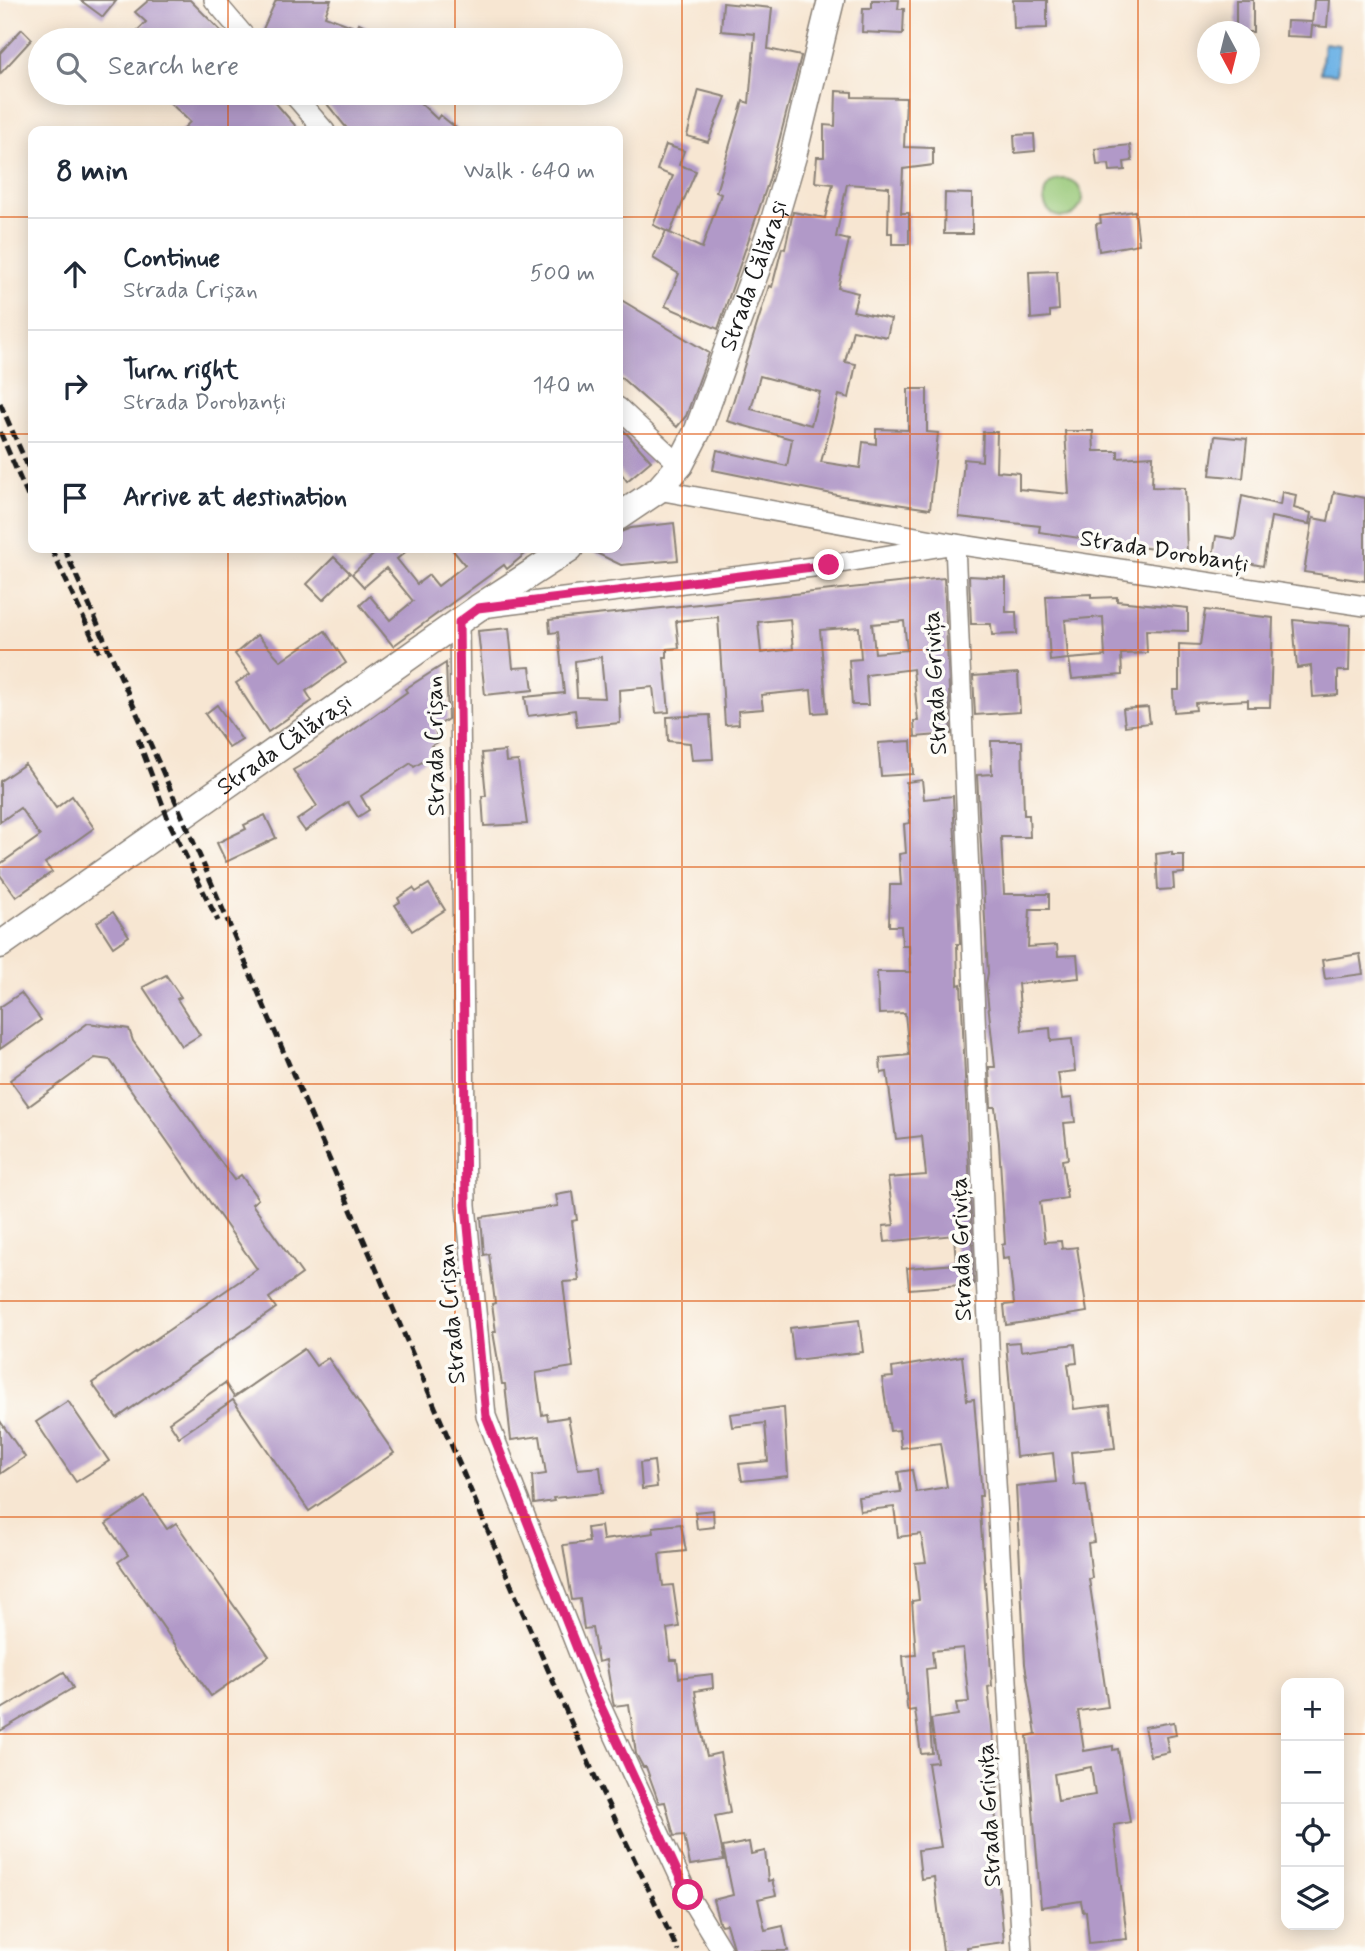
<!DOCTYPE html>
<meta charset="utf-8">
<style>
:root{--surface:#fff;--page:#f6f6f7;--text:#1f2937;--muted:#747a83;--line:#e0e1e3}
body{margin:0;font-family:Mynerve,sans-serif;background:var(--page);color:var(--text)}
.controls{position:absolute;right:21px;bottom:21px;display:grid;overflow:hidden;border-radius:14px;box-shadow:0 4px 18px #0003}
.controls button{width:63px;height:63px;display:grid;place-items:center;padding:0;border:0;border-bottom:2px solid var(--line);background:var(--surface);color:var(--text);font:35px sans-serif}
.compass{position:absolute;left:1197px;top:21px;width:63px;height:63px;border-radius:50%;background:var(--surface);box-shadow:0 4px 18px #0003;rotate:173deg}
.stop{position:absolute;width:21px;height:21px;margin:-16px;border:5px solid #db2777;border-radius:50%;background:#fff}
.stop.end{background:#db2777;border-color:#fff;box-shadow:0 2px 7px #0008}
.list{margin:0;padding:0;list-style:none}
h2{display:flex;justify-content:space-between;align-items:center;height:91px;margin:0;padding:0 28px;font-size:30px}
h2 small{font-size:23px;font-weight:400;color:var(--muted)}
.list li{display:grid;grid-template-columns:46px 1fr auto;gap:21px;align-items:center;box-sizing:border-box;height:112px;padding:0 28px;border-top:2px solid var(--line)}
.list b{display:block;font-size:26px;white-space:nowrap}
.list p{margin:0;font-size:23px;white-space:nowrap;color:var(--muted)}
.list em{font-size:23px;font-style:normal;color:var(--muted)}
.icon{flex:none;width:38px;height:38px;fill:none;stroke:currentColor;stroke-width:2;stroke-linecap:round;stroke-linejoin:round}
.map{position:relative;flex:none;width:1365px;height:1951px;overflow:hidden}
.search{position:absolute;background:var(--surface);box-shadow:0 4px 18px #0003;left:28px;top:28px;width:595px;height:77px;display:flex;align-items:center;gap:18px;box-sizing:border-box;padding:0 24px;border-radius:38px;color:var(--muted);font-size:26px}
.panel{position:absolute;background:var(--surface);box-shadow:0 4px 18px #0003;left:28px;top:126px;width:595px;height:427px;border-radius:14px}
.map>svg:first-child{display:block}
</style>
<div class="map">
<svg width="1365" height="1951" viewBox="0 0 1365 1951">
<rect width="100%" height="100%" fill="#fdfcf7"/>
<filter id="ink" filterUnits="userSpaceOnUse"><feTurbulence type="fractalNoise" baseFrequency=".0143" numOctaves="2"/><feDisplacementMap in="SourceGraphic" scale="14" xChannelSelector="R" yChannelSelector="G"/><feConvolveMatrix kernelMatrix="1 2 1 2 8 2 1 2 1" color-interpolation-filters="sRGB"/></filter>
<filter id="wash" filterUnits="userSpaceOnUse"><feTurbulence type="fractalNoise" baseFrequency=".00686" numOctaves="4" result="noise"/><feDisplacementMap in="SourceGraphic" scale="28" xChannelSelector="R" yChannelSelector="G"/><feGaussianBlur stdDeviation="1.57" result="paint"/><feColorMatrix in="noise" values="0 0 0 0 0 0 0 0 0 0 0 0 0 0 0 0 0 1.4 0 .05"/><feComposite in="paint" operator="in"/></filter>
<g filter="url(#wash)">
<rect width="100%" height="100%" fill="#f7e6d2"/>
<circle fill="#96c776" stroke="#597249" stroke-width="2" cx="1063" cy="198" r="19"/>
<path fill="#70b4e6" stroke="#466881" stroke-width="2" d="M1324,43L1340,45L1337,74L1321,73Z"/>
<g id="blocks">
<g fill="#b199c8" fill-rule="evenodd">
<path d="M80,0H117L103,17Z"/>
<path d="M149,0H190L230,40H128L146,22L135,12Z"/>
<path d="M276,0H331L325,16L357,28L359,23L393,40H337L318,33L315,40H273L263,29Z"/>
<path d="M872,0H899L898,9H904L903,34L862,32L863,8H872Z"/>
<path d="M1013,0H1047V28L1014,29Z"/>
<rect x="1236" y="0" width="17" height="32"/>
<path d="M1314,0H1329L1327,27L1312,26L1311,37L1286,36L1287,21L1312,22V25Z"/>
<path d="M723,3L772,8L768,49L801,56L769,180L718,329L665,306L679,274L653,258L666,231L702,248L721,194L716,192L743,101L749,103L755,34L721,31Z"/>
<path d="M22,29L32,39L0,74V53Z"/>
<path d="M699,90L726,97L708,142L687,136Z"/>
<path d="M836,91L852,92V97L906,98L904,147L933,148V165L903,169L901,213H909V244H892V233H888L889,187L847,184L836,237L849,240L838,288L858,293L853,311L891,319L887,337L853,330L845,362L856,364L849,398L839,395L821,462L860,468L863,442L876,444V429L908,430V389H927V432L938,433L930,509L842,496L713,470L717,450L787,466L792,439L727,421L769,286L772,287L782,248L785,249L793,212L825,218L833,184L815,182L817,157H824V125L835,126ZM760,376L820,392L811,425L751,409Z"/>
<path d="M160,93H267L300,131H181L190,122Z"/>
<path d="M318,93H410L437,119L440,115L460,131H349Z"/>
<path d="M1034,134L1035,151L1015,153L1014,135Z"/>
<path d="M666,145L684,151L679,165L696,171L670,233L653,225L673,176L657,170Z"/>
<path d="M1130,145L1132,161L1124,162L1125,170L1110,171L1109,164L1097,165L1095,149Z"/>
<path d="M945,193L972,194V234H944Z"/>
<path d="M1135,211L1139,244L1099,251L1096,224L1101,223L1100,216Z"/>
<path d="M1057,271L1059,310L1050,311V317L1031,319L1029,272Z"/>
<path d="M618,298L709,353L686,416L677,427L618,375Z"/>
<path d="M618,424L651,461L627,481L618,469Z"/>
<path d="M1065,431H1093L1094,451H1118V458L1153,456L1152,487L1185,488L1187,554L1039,532L1040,526L959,517L964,459L982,461L983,432H997L996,471L1019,473V489L1069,494Z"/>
<path d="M1215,436L1247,439L1243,478L1210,475Z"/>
<path d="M1282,492L1296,495L1294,508L1311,513L1309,524L1271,517L1263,566L1213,556L1216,536L1235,539L1242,496L1280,505Z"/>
<path d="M1334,492L1365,498V581L1304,572L1313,518L1328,521Z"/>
<path d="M674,523L678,560L621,565L586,548H618V533L631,528Z"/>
<path d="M381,548H410L397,559L417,584L429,575L438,586L465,565L451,548H532L507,569L504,565L393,646L360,605L370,596L390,620L413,601L386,568L364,587L352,574Z"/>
<path d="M334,557L350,573L323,600L307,584Z"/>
<path d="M969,576L1006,578V612H1016L1017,634L992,635L991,624H971Z"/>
<path d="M944,578L951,734L915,737L914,721H918L913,669L866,675L868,705H852L849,660L861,659L859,627L820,630L827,712L813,713L811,690L761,695L763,709L738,711L739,724L725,725L718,617L676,621L679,648L667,649V657H664L669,712L656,713L653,687L619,690L620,723L577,727L575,710L528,716L525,697L564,693L558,632L550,633L549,620ZM790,619L793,649L761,653L758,622ZM904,621L907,650L875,653L872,624ZM601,657L605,698L577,697L575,661Z"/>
<path d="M1091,594V598L1117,597V601L1188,608V631L1146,630L1147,653L1121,654L1122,675L1072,679L1069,659L1105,656L1103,617L1065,620L1068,659L1050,661L1046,596Z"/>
<path d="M1205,610L1273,618L1270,707H1248V700L1195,703L1196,710L1174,712L1173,690H1179V644L1200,645Z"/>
<path d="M1293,620L1350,625L1349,671H1338V695L1313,697L1311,666L1297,668Z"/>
<path d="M509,628L513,668L530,667L533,690L485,695L478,631Z"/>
<path d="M325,631L346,663L306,691L312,701L268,732L236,683L250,674L235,654L257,635L281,661Z"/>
<path d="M446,663L448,719L435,728L438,742L431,746L435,754L414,767L411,763L361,796L369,810L358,817L348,802L305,831L297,820L317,806L293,770L316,757L407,692L405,689Z"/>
<path d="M1018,673L1020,712L975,715L973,676Z"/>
<path d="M217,705L242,740L229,748L205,714Z"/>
<path d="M1148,707L1150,723L1125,726L1123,709Z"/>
<path d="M710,715L713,759L692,760L690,743L668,741L667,717Z"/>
<path d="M911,741L913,774L881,776L878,743Z"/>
<path d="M991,741H1022L1024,815H1029L1030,837H1001L1004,894H1049V909H1030L1028,947L1057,945L1058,956L1077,955L1079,978L1018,984L1022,1031L1050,1028L1051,1041L1072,1039L1075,1071L1058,1073L1062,1099L1072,1098L1075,1122L1064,1123L1068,1159L1062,1160L1067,1198L1040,1202L1045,1242L1061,1241L1062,1249L1077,1247L1087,1312L1006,1325L1004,1305L1014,1304L1009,1258L1003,1259L1002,1245L1005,1244L999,1143L995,1107H991L989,1067H995L986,984L988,973L977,775L992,774Z"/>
<path d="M505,751L506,762L518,761L527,824L484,826L482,796H486L482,753Z"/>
<path d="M25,764L56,808L72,796L94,828L45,863L52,872L16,897L0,875V864L40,836L20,808L0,822V781Z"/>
<path d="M922,780L924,799L953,796L960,944H957L958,985L961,984L974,1284L909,1289L907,1268L956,1264L954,1235L885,1242L883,1226L894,1225L888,1178L926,1175L922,1136L896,1139L887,1072L881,1073L880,1058L909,1055L905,1013L879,1014L877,972H910L909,945H902L901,926H889L890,885H901L899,854L906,853L904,824L910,823L906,782Z"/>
<path d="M265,815L276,838L226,862L217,843L246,829L244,825Z"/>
<path d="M1172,852V855H1184V873L1173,874L1174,889L1158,890L1156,854Z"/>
<path d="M429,884L445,910L412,931L395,905L400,902L398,898L413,888L416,892Z"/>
<path d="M113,912L129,936L113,947L97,922Z"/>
<path d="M1360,954L1363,974L1325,979L1322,960Z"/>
<path d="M166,975L181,997L177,999L200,1035L182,1046L143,987Z"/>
<path d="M21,993L41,1020L0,1049V1007Z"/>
<path d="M88,1023L129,1029L133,1041L234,1180L241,1175L258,1199L252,1204L302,1274L269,1298L276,1308L117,1418L92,1383L257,1269L110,1060L95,1058L29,1106L10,1080Z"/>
<path d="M573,1192L577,1220L572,1221L579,1281L563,1282L573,1367L536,1373L542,1415L547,1414L548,1420L568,1417L578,1469L600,1467L603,1493L553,1498L554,1501L534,1504L532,1476L546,1474L540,1436L511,1440L505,1384H502L493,1332H496L492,1304L495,1303L489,1254L484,1255L481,1217L558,1206L556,1195Z"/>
<path d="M859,1320L863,1352L794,1360L790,1328Z"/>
<path d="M1020,1342L1021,1351L1075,1344L1077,1363L1068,1364L1074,1409L1110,1405L1115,1448L1071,1452L1074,1485L1086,1484L1094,1542L1088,1543L1092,1578L1089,1579L1108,1707L1078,1711L1084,1751L1113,1746V1750L1118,1749L1130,1822L1114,1825L1127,1939L1089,1943L1086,1911L1083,1912L1081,1901L1041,1907L1027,1736L1036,1734L1025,1664L1016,1486L1056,1482L1053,1453L1016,1457L1006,1343ZM1091,1767L1095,1795L1058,1801L1054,1774Z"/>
<path d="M304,1349L316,1366L328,1358L394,1453L309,1511L233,1400L179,1437L169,1422L225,1383L234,1397Z"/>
<path d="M962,1356L967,1400L974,1399L982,1496H979L992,1686L988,1687L998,1787H993L999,1853H996L1004,1942L967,1947V1951H943L934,1877L921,1879L918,1850L941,1847L928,1763L937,1762L931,1719L958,1715L956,1703L969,1702L963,1648L932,1651L934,1668L926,1669L932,1753L921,1754L915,1710L908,1711L907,1707L903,1656L916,1655L912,1601L919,1600L915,1563L926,1562L921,1534L898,1537L894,1507L860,1511L858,1497L901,1492L898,1472L912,1470L916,1492L947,1487L940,1443L901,1448L899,1430L890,1431L882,1378L893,1377L892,1368Z"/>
<path d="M68,1401L109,1461L76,1482L36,1422Z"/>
<path d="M784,1407L788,1476L742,1481L739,1464L768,1461L765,1423L732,1427L730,1414Z"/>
<path d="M0,1421L25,1457L0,1474Z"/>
<path d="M654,1461L657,1487L642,1489L640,1463Z"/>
<path d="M145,1497L167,1529L176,1523L269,1656L211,1696L118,1562L128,1555L106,1524Z"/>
<path d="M713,1510L714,1527L697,1529L695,1512Z"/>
<path d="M681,1524L686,1551L659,1554L663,1586L673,1585L679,1627L667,1629L671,1660H677L679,1678L712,1674L713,1688L695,1691L700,1725L707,1756L720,1753L730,1813L715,1816L724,1860L690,1865L684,1835L674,1836L665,1802L659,1803L646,1767H643L636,1754L629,1704L614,1706L613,1702L606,1660L598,1662L592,1628L584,1629L580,1599L572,1600L563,1545L589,1542L587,1528L601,1526L603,1540L654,1533L653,1527Z"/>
<path d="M64,1672L73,1688L0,1731V1710Z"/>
<path d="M1174,1722L1176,1735L1166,1737L1169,1752L1150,1756L1144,1727Z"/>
<path d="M749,1842L751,1854L765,1851L768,1881L772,1880L776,1895L758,1899L765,1930L783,1926L788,1951H734L726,1924L721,1925L719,1922L713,1900L733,1895L723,1847Z"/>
</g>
</g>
</g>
<g filter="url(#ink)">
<use href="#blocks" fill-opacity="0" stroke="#8a8177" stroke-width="2"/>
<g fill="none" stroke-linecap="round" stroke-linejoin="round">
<g stroke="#8a8177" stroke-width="22">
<g id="minor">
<path d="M214,0L248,40"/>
<path d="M292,93L325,131"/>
<path d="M618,407L680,465"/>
<path d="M658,490L955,544L1365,606"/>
<path d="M482,608L829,565L955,544L991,1392L1022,1951"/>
<path d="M459,622L466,1205L486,1416L592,1687L688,1895L722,1951"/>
</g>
</g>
<g stroke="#8a8177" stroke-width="29">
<g id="secondary">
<path id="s1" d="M618,517L658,490L680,465L698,430L773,224L793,156L831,0"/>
<path id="s2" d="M0,945L478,608L570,548"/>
</g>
</g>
<use href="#minor" stroke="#fff" stroke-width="19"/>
<use href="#secondary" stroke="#fff" stroke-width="26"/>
<g stroke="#1c1c1c" stroke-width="5" stroke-dasharray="10 5" stroke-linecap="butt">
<path d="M0,403L33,478"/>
<path d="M0,432L33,508"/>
<path d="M51,548L101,656"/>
<path d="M64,548L209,877L520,1606L596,1779L678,1951"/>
<path d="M138,739L170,824L218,921"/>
</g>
</g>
</g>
<g fill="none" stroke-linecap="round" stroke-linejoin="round" filter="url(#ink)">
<path stroke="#db2777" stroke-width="9" d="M688,1895L592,1687L486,1416L466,1205L459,622L478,608L829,565"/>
</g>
<path fill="none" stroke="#de560d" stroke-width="2" stroke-opacity="0.55" d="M228,0V40M455,0V40M682,0V1951M910,0V1951M1138,0V1951M228,93V131M455,93V131M0,217H33M618,217H1365M0,434H33M618,434H1365M228,548V1951M455,548V1951M0,650H1365M0,867H1365M0,1084H1365M0,1301H1365M0,1517H1365M0,1734H1286M1339,1734H1365"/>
<g text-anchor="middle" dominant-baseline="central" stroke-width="7" stroke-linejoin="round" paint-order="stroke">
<g font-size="24" fill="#1c1c1c" stroke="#fdfcf7">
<text stroke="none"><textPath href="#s1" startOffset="285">Strada Călărași</textPath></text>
<text transform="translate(1164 552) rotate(9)">Strada Dorobanți</text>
<text transform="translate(936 683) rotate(-93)">Strada Grivița</text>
<text stroke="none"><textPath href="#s2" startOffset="348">Strada Călărași</textPath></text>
<text transform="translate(436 746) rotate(-91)">Strada Crișan</text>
<text transform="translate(962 1249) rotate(-92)">Strada Grivița</text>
<text transform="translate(452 1314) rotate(-95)">Strada Crișan</text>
<text transform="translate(990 1815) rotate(-93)">Strada Grivița</text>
</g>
</g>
</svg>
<div class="controls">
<button>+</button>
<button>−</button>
<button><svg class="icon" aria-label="locate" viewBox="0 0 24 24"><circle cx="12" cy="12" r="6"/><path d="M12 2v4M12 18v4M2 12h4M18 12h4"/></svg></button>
<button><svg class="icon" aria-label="layers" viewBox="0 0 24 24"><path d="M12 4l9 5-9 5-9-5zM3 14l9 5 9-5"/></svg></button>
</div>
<svg class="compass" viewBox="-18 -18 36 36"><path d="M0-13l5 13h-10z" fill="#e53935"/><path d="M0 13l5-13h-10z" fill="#747a83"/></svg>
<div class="stop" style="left:688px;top:1895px"></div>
<div class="stop end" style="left:829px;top:565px"></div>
<div class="search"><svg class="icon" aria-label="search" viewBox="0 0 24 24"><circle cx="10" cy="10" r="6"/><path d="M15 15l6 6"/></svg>Search here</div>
<section class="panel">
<h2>8 min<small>Walk · 640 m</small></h2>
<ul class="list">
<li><svg class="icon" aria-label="ahead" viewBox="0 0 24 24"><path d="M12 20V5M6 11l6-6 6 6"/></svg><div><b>Continue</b><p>Strada Crișan</p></div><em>500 m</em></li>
<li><svg class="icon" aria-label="right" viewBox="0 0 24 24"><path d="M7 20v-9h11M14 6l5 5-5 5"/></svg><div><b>Turn right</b><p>Strada Dorobanți</p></div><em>140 m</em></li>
<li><svg class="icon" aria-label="arrive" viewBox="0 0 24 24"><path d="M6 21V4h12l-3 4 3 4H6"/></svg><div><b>Arrive at destination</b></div></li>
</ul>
</section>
</div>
